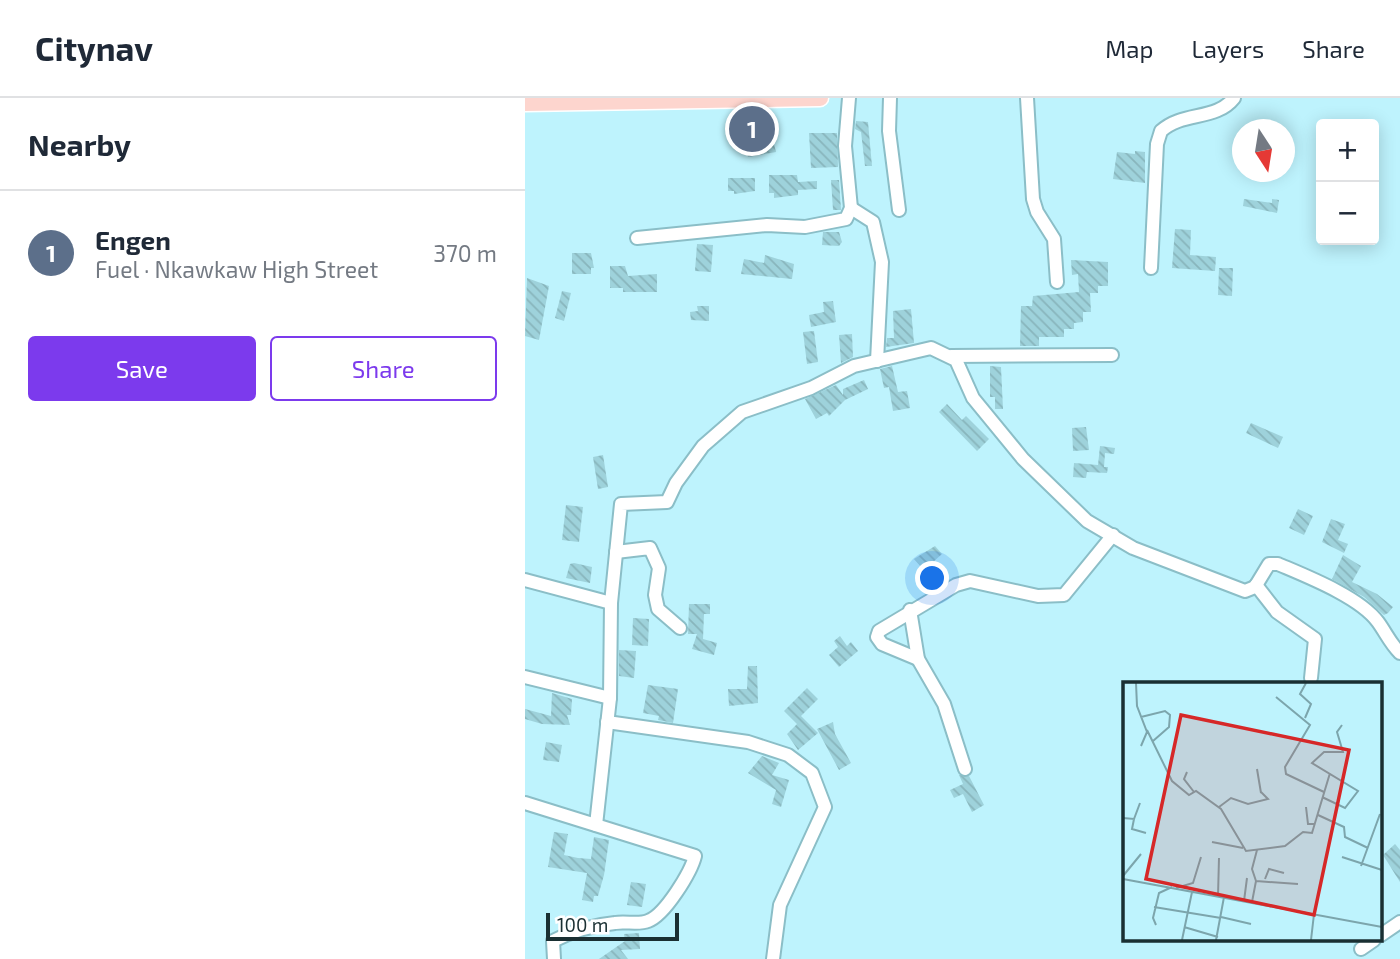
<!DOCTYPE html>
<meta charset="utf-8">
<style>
:root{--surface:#fff;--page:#f2f2f3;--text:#1f2937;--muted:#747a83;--line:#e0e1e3;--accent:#7c3aed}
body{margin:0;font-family:"Exo 2",sans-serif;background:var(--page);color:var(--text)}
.controls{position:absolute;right:21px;top:21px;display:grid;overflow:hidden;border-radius:7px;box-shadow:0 4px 18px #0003}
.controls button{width:63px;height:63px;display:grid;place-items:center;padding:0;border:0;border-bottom:2px solid var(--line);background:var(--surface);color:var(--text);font:35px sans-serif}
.compass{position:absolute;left:707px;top:21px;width:63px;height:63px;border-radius:50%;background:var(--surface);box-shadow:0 4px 18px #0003;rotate:168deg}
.scale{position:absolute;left:21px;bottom:18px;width:133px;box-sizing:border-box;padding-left:7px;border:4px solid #1a2f32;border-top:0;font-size:19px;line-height:24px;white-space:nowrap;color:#1a2f32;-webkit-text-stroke:5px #fff;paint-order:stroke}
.you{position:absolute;left:408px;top:481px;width:24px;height:24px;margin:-18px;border:5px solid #fff;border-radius:50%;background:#1a73e8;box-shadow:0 0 0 10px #1a73e833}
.badge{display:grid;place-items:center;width:46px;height:46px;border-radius:50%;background:var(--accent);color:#fff;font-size:23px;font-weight:700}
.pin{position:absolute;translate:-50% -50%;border:4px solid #fff;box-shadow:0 2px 7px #0006}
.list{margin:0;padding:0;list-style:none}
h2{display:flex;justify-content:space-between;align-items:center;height:91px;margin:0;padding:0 28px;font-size:30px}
h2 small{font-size:23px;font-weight:400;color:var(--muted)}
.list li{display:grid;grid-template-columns:46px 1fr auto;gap:21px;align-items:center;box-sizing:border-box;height:126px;padding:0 28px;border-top:2px solid var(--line)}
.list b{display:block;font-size:26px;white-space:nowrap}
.list p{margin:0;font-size:23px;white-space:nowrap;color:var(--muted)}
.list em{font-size:23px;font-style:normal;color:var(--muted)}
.actions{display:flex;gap:14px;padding:21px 28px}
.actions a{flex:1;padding:16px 0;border:2px solid var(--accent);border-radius:7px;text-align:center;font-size:24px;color:var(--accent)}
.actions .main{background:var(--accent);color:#fff}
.map{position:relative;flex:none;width:875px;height:861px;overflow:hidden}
header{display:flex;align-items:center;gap:42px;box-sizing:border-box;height:98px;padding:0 35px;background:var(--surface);border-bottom:2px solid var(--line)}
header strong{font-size:33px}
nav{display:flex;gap:38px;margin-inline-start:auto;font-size:24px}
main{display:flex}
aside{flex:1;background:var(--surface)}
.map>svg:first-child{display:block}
</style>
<header>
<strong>Citynav</strong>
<nav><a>Map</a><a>Layers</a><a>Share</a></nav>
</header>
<main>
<aside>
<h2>Nearby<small></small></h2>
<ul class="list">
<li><span class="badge" style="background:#5c6f8a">1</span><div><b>Engen</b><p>Fuel · Nkawkaw High Street</p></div><em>370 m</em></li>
</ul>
<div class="actions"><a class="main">Save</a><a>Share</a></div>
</aside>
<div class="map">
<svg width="875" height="861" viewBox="0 0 875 861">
<defs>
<pattern id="building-back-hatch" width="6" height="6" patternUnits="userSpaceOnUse" patternTransform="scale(1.75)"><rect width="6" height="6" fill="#9ed2db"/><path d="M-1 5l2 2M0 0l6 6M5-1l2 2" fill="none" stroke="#88b5bc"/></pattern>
</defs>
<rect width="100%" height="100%" fill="#bef3fd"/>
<g fill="url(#building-back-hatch)">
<path d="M331,23L343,24L347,68H340L336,34L330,31Z"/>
<path d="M229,26L233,49L249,46L251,54L223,59L217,28Z"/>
<path d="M284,35H312L313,69L286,70Z"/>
<path d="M610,53L620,54V85L588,81L592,54L610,56Z"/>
<path d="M244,77H272L273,84L292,83V91L273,92V97L249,100V95H244Z"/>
<path d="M203,80H230V93L209,96V93H203Z"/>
<path d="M306,82H314L316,112H308Z"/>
<path d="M719,101L747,105V101L754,102L752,115L718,108Z"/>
<path d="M650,131L666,132L665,157L691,159L690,173L647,170Z"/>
<path d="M298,134H314L317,144L314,148L297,147Z"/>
<path d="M172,146L188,147L186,174L170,173Z"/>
<path d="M47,155H66L69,170H66V176H47Z"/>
<path d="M240,157L269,166L267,181L216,176L219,161L239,165Z"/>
<path d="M546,162L583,164V188H573V195H565L566,214H558V224L549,225V231H539V239H514V248H495L496,208H507L508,198L554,194L553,176L547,177Z"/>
<path d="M85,168H100L103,178L132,176V194H98V190H85Z"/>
<path d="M694,170H708L707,198L693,197Z"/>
<path d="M2,180L24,188L14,242L0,238Z"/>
<path d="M37,193L46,195L39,223L30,220Z"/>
<path d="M308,203L311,224L286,229L284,217L299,214L298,204Z"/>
<path d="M172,208H184V223L166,222L165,214L173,213Z"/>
<path d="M386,211L389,245L361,249L362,240H369L368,213Z"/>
<path d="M289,233L293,264L282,266L278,234Z"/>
<path d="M327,236L328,259L316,265L314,237Z"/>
<path d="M367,268L373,294L382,293L385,310L368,313L364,289L359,290L355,271Z"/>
<path d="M465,268L476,269L478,311H470V299H465Z"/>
<path d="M339,282L343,291L320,302L304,318L302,315L291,321L280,301L311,287L318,297V291Z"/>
<path d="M422,306L437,322L441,318L464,341L452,353L414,314Z"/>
<path d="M726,325L758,339L753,350L721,335Z"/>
<path d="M561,329L564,352L548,353L547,330Z"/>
<path d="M575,348L590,350L589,356L580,355L579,369H583L582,375L562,374L561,380L548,379L549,365L573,367Z"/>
<path d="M78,357L83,389L73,391L68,359Z"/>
<path d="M41,407L58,409L54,444L37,442Z"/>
<path d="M773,411L788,418L779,437L764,430Z"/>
<path d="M806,421L820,426L813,442L823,446L819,455L797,444Z"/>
<path d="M410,448L417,456L399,472L389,461Z"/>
<path d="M818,457L836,468L827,484L852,496L868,509L863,515L859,517L839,499L807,481Z"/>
<path d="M49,465L67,469L65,485L41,480L45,466Z"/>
<path d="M164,506H185V516H179L178,541L192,545L189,557L167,551L172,536H163Z"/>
<path d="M108,520L124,521L123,548L107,547Z"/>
<path d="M315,538L322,548L326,544L333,553L314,569L304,557L313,549L309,543Z"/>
<path d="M94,552L111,553L109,580L94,578Z"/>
<path d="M223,568H232L233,605L204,608L203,591H222Z"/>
<path d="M123,587L153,591L148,625L133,622L134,618L118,615Z"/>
<path d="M282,590L293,601L276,618L293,635L273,652L262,636L272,626L259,613Z"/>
<path d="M27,595L47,601L46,617H42L45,627L17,626L0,621V611L26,618Z"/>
<path d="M308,624L310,636L326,665L314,672L292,631Z"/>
<path d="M21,644L37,647L34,664L18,662Z"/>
<path d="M237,658L254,665L247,677L264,682L256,709L247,706L251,692L223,675Z"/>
<path d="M434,677L444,678L459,707L447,714L438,696L429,700L425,692L438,686Z"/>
<path d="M29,734L43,736L39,757L53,760L66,761L69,739L84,742L79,777L73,798H69L68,804L57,802L62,775L23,769Z"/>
<path d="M870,746L875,752V784L858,757Z"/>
<path d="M106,784L121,786L117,809L102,807Z"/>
<path d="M114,835L115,851L96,852L103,861H74L100,843L99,836Z"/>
</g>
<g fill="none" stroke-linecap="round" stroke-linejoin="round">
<g stroke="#8bbec7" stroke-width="16">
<g id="minor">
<path d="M365,0L364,33L374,112"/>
<path d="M502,0L508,101L512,114L529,141L532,184"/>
<path d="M326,110L348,124L357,164L352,263"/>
<path d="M112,140L242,127L280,129L321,121L326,110L320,48L324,0"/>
<path d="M626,170L632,46L636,33C658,13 691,23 709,0"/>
<path d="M426,258L587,257"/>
<path d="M91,454L125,450L134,470L130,497L133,511L155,530"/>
<path d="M0,482L86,505"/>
<path d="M731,487L752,514L790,541L786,580"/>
<path d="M385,512L393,561L419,606L440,671"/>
<path d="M393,561L357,546L352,539L354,533L431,487L445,483L513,498L539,497L588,437"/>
<path d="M0,579L85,600"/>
<path d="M82,624L223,644L263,657L287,675L300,709L255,807L248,861"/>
<path d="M0,705L170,758C166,774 140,817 123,823C114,827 100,823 90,825C69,827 47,833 28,843L29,861"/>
<path d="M71,727L85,600L86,505L96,406L142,404L151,385L178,348L217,314L286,290L329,268L406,250L431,262L448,300L498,361L562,423L608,450L720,493L730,489L744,466H753C781,478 835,499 853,524C861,535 865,545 875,555"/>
<path d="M856,837L875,824"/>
<path d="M836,851L849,842"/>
</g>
</g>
<g stroke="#fff" stroke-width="19">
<path id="major" d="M0,5L295,0"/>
</g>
<use href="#minor" stroke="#fff" stroke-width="12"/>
<use href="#major" stroke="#fdd5ce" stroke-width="16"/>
</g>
<g transform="translate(598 584)">
<rect width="259" height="259" fill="#bef3fd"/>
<path fill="none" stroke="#7ca5ac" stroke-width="2" d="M13,1L14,24L24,50L18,64M153,15L187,43L162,85L163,92L201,110M18,35L42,29L47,33L46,45L30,59M182,36L188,22L177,12L183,1M24,48L49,99L66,113L73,109L98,127L123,169L162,164L180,150L189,151L207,91M134,87L138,111M64,90L61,97L71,110M199,115L222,126L235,109L189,81L201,70H220L214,50L219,43M96,125L108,116L125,122L145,117L138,110M183,125L185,142H192M195,133L221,145L222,155L245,166M0,136L11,137L17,121M11,137L9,147L23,151M89,160L120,166M219,175L259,188M238,184L257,132M0,194L18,172M0,197L259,245M142,197L146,187L161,191M133,199L175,202M133,199L129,187L134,168M53,206L70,201L78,175M95,214L96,176M121,219L124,196M129,220L133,199M31,225L98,236M98,235L128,242M33,243L30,236L36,211L49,205M61,245L95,255M59,258L69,210M93,258L101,215M188,258L191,232"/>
<path fill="#d62828" fill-opacity="0.15" stroke="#d62828" stroke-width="3.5" d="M58,33L226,68L191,233L23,197Z"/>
<rect width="259" height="259" fill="none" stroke="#1a2f32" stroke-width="3.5"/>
</g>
</svg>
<div class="controls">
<button>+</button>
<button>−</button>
</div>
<svg class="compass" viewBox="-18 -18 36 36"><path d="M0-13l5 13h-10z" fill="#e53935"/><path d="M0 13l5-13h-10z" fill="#747a83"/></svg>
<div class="scale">100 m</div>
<div class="you"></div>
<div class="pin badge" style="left:227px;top:31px;background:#5c6f8a">1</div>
</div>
</main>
